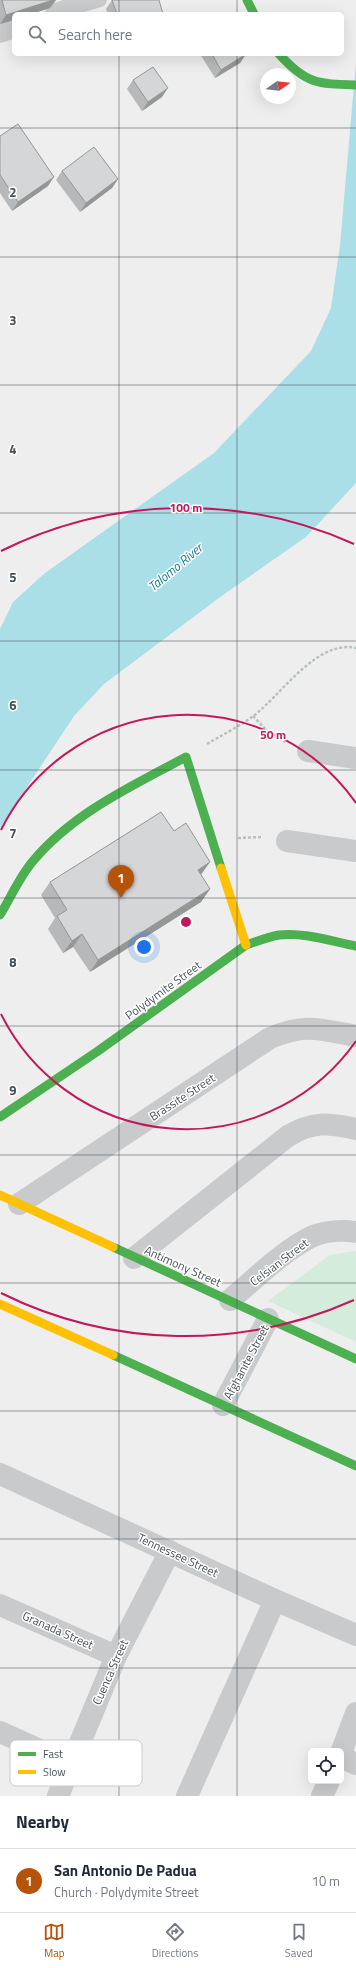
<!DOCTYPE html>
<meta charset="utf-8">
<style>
:root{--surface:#fff;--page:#f6f6f7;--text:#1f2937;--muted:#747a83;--line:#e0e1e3;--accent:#b45309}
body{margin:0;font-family:"Titillium Web",sans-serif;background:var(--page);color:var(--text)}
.controls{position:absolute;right:12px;bottom:12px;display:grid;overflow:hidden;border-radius:6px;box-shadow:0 4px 16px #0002}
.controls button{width:36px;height:36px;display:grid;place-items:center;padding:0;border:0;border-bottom:1px solid var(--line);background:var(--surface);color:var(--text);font:20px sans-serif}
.compass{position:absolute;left:260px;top:68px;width:36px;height:36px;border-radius:50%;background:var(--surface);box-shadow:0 4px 16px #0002;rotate:75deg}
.you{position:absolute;left:144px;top:947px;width:14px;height:14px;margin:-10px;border:3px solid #fff;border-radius:50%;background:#1a73e8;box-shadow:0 0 0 6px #1a73e833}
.badge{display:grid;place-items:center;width:26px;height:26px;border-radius:50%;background:var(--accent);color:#fff;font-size:13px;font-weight:700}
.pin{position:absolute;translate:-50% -33px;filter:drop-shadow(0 1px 2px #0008)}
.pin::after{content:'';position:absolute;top:21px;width:14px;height:12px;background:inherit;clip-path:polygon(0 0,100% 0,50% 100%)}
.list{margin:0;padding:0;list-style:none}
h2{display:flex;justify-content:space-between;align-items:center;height:52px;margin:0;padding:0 16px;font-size:17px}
h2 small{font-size:13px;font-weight:400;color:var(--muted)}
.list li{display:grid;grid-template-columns:26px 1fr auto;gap:12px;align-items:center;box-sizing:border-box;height:64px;padding:0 16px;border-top:1px solid var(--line)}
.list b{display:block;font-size:15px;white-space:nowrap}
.list p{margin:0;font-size:13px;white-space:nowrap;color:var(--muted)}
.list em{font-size:13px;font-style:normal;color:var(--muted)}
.icon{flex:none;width:22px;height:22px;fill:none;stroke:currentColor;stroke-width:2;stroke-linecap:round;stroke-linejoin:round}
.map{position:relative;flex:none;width:356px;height:1796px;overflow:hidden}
.search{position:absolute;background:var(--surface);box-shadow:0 4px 16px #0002;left:12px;right:12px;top:12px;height:44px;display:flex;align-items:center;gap:10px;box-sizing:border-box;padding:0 14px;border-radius:6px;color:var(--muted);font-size:15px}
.sheet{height:116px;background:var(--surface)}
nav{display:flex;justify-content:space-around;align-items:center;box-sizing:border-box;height:56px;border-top:1px solid var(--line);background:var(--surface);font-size:11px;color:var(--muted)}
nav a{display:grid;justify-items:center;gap:2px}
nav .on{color:var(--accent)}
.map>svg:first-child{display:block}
</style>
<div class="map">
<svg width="356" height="1796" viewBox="0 0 356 1796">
<rect width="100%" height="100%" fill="#efeeee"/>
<path fill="#d4ecdb" d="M356,1251V1342L268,1301L330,1255Z"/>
<path fill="#aadfe8" d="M356,62V483L306,537L223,595L104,684L74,716L0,828V629L13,602L45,573L214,453L311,351L331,308L340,245Z"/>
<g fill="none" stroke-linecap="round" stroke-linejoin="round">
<g stroke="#b7c2be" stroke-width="2.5" stroke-dasharray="3 2" stroke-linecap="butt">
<path d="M253,716L270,734L285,742"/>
<path d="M207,744C222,735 238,727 252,717C280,697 316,639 356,648"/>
<path d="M238,838L263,837"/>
</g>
<path stroke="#c8cacc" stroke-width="14" d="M73,8L100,0"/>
<g stroke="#c8cacc" stroke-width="22">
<path d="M56,14L73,8"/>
<path d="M0,32L14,27"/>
<path d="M308,751L356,758"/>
<path d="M287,841L356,851"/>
<path d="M19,1204L270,1038C305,1023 320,1029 356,1036"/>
<path d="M134,1258L288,1136C313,1121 328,1123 356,1129"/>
<path d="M230,1300C255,1279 284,1250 313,1236C326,1231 343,1230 356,1232"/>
<path d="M223,1405L268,1319"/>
<path d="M0,1474L275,1600L356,1635"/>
<path d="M0,1605L116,1656"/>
<path d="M0,1732L71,1764"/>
<path d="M341,1753L356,1713"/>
<path d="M341,1757L356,1764"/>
<path d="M58,1796L116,1656L170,1551"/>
<path d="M187,1796L275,1600"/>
<path d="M322,1796L329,1781"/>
</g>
<g stroke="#4caf50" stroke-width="9">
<path d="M247,0L254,14"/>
<path d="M279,54C306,84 318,84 356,85"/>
<path d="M0,915C11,897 20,876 33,861C73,813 132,786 186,757L221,868"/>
<path d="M0,1117L98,1051L246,945C257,941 268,937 279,935C304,932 331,941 356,946"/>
<path d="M113,1247L356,1359"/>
<path d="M113,1355L356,1466"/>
</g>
<g stroke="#ffc107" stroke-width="9">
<path d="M221,868L246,945"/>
<path d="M0,1195L113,1247"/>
<path d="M0,1304L113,1355"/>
</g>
</g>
<g fill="#b7b8b9">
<path d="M0,0H56L50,8L31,14H14V20L0,24Z"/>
<path d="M112,0L163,14H108L106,9Z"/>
<path d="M200,54H246L240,63L215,78Z"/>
<path d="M133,80L162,97L142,111L127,89Z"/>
<path d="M0,136L48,186L12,211L0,193Z"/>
<path d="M62,171L118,179L112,188L80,212L56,180Z"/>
<path d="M174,831L210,862L201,875L210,889L201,902L90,972L73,947L63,953L48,929L55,918L41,895L50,882Z"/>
</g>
<g fill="#959696">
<path d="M53,0H56L50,8L31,14H14V20L0,24L6,15Z"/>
<path d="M246,54L240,63L215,78L221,70Z"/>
<path d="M168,88L162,97L142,111L148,102Z"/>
<path d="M54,177L48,186L12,211L18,202Z"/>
<path d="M118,179L112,188L80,212L86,203Z"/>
<path d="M210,862L201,874L189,883L198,870Z"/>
<path d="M210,889L201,902L90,972L98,960Z"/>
<path d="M82,934L73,947L63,953L72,941Z"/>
</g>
<g fill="#d5d6d7" stroke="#959696">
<path d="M2,0H53L6,15Z"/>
<path d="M112,0H159L163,14H117Z"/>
<path d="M212,54H246L221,70Z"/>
<path d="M153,67L168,88L148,102L133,80Z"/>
<path d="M18,124L54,177L18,202L0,175V136Z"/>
<path d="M94,147L118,179L86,203L62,171Z"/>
<path d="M161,812L174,831L186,823L210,862L198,870L210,889L98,960L82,934L72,941L57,916L67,910L50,882Z"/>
</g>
<path fill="none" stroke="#475259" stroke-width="1" stroke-opacity="0.55" d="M119,0V14M237,0V14M119,54V1796M237,54V1796M0,128H356M0,257H356M0,385H356M0,513H356M0,641H356M0,770H356M0,898H356M0,1026H356M0,1155H356M0,1283H356M0,1411H356M0,1539H356M0,1668H356"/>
<g fill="none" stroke="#c2185b" stroke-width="2">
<path d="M356 1041A207 207 0 0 1 1 1014M1 830A207 207 0 0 1 356 803"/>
<path d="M354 1300A414 414 0 0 1 1 1293M1 551A414 414 0 0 1 354 544"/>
</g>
<g text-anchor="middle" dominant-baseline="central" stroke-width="3" stroke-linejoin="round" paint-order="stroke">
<g font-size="12" fill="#475259" stroke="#fff">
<text transform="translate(163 990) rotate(-36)">Polydymite Street</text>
<text transform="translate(182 1097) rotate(-33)">Brassite Street</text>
<text transform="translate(279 1262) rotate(-37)">Celsian Street</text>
<text transform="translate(183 1266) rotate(24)">Antimony Street</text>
<text transform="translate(246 1362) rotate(-62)">Afghanite Street</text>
<text transform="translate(178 1555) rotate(25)">Tennessee Street</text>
<text transform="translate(58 1630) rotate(24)">Granada Street</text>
<text transform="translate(110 1672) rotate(-66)">Cuenca Street</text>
</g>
<g font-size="13" font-style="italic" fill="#157f90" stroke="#fff">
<text transform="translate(175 567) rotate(-40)">Talomo River</text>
</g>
</g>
<rect x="10" y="1740" width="132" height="46" rx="6" fill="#fff" stroke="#c8cbcd" stroke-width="1"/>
<rect x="18" y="1752" width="18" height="4" fill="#4caf50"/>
<rect x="18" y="1770" width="18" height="4" fill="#ffc107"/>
<g font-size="11" fill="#475259">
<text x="43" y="1758">Fast</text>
<text x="43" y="1776">Slow</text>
</g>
<g font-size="13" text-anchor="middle" font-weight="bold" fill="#475259" stroke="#fff" stroke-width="3" stroke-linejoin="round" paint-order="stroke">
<text x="13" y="197">2</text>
<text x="13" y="325">3</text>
<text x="13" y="454">4</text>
<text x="13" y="582">5</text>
<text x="13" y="710">6</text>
<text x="13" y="838">7</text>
<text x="13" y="967">8</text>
<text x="13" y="1095">9</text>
</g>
<circle cx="186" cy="922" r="6" fill="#c2185b" stroke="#fff" stroke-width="2"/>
<g font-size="12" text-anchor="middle" font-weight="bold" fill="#c2185b" stroke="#fff" stroke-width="3" stroke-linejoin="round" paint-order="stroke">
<text x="186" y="512">100 m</text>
<text x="273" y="739">50 m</text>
</g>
</svg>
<div class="controls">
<button><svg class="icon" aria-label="locate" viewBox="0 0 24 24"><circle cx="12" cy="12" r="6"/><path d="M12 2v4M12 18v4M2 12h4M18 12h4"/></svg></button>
</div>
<svg class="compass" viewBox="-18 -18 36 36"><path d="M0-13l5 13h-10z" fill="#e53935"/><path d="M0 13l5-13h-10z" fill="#747a83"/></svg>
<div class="you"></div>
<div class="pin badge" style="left:121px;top:898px">1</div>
<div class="search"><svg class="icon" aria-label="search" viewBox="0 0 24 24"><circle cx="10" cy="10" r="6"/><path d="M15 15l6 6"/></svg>Search here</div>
</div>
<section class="sheet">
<h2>Nearby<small></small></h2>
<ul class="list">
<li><span class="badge">1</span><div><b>San Antonio De Padua</b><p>Church · Polydymite Street</p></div><em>10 m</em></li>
</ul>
</section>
<nav>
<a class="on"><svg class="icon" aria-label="map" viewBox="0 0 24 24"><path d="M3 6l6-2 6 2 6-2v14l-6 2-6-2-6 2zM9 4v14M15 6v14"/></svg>Map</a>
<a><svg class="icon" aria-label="directions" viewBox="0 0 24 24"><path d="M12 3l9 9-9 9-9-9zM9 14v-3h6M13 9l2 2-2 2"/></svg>Directions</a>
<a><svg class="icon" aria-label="saved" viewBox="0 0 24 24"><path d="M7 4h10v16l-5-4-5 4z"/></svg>Saved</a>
</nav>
